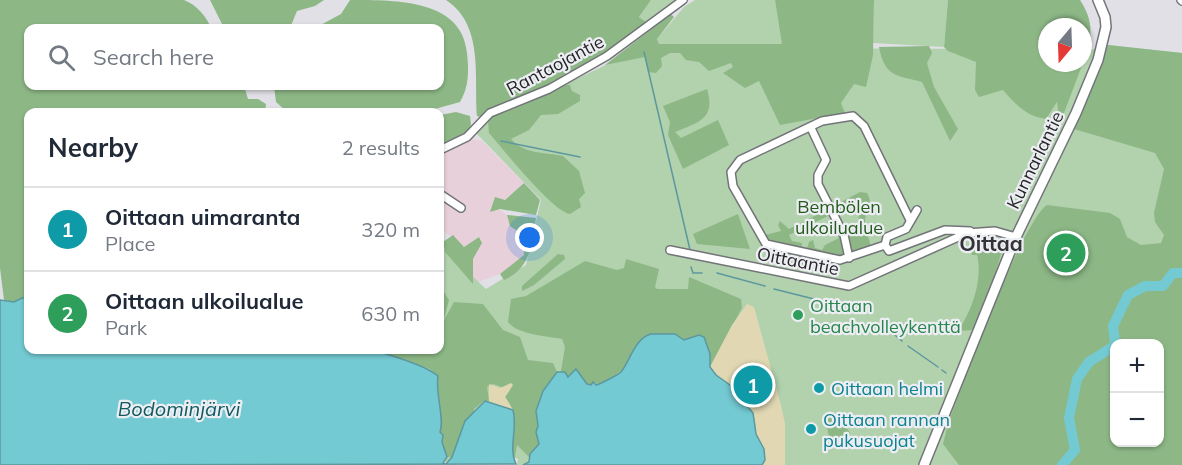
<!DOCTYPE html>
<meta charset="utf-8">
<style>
:root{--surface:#fff;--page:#f6f6f7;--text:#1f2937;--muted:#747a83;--line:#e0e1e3;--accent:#0b8043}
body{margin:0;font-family:Mulish,sans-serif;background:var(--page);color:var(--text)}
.controls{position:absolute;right:18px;bottom:18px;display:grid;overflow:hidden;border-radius:12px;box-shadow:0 2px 4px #0004}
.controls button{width:54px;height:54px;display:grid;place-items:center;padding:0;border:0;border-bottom:2px solid var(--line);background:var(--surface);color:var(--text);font:30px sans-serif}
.compass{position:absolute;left:1038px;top:18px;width:54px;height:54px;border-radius:50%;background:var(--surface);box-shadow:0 2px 4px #0004;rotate:199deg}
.you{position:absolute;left:530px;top:238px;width:21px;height:21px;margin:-15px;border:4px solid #fff;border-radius:50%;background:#1a73e8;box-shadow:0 0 0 9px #1a73e833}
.badge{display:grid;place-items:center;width:39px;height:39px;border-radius:50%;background:var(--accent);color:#fff;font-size:20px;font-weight:700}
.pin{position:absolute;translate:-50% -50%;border:3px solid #fff;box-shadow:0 2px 6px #0006}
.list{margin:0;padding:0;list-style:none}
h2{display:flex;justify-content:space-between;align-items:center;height:78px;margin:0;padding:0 24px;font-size:26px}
h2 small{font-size:20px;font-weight:400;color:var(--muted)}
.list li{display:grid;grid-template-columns:39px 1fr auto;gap:18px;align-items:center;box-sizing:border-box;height:84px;padding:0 24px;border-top:2px solid var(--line)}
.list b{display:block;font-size:22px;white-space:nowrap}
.list p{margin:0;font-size:20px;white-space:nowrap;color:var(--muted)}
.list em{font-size:20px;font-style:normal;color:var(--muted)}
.icon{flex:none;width:33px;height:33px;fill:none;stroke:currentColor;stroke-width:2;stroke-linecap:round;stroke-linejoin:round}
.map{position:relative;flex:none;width:1182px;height:465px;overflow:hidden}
.search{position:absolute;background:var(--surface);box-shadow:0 2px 4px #0004;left:24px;top:24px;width:420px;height:66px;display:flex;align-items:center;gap:15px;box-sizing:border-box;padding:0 21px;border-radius:12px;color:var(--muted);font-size:22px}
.panel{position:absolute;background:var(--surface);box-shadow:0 2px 4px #0004;left:24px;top:108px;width:420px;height:246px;border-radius:12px}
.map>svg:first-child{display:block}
</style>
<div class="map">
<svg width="1182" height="465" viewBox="0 0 1182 465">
<rect width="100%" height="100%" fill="#e0e0e6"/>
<path fill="#e8d0da" d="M464,137L482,141L524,183L490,212L499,209L507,215L510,226L523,235L524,256L505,272L473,284V259L482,243L479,237L464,247L440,228V150Z"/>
<g fill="#b2d1ad">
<path d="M651,0H678L649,24L639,17Z"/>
<path d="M695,0H775L783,44H659L657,39L684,7Z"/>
<path d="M874,0H948L944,47L873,43Z"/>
<path d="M1108,45L1182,53V270L1132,284L1060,465H762L765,459L754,423L543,436L528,465H517L518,459L511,456L450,465L443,460L442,426L371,350L390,355L440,350V246L486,289L526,265L541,200L475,132L489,121L641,48L1047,49V63H1083V49H1096Z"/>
</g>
<g fill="#8db886" fill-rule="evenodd">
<path d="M0,0H184C197,5 206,16 211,28H28V86H244L248,99H258L266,104L265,112H28V298L14,302L4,300L0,268Z"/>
<path d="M210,0H324L315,6L297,11L290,28H224Z"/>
<path d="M350,0C399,0 462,0 467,53C469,71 469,87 460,102L424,112H287L276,102L274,86H440V28H315L341,14Z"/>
<path d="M446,0H651L639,17L649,24C613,50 578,71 539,91C520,100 498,104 480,117L477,116C474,76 484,25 446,0Z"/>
<path d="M775,0H874L873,55L866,87L854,84L841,103L845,113L780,125L759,81L745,88L723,73L733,67L731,63L709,71L699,62L686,60L680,53H670L661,58L662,66L656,73L648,72L645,57L605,65L671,14L674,17L657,39L659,44H782Z"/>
<path d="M948,0H1080C1095,23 1092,38 1083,62V27H1047V63H1083L1062,118L1059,116L1057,102L1046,119C1026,116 1016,105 1003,90L979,97L975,90L976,62L948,51L944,47Z"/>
<path d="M1108,45L1182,53V465H959L943,444L948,424C962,387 1022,221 1047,205L1110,213L1120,219L1127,237L1141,245L1161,243L1164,235L1155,222L1154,213L1164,169L1155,153L1074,129ZM1114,344H1160V442H1114Z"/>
<path d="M929,46L932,53L927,63L934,87L958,129L950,141L922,82C897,75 885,78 879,47Z"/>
<path d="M565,85H570L572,91L580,95V101L558,114L541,115L529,130L511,139C525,155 545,152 563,156L579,171L585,193L579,199L581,207L570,214C553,212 503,149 489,133L488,120L492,116Z"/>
<path d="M707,89C716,119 699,122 675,132L681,138L718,120L729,145L683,169L668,135L670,122L663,106Z"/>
<path d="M456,112L470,116L471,125L467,135L440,147V115Z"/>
<path d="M524,183L540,200L536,215L500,209L490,212L495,197L505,200Z"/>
<path d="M860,192L867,193C874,205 866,210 865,221C865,229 869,239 871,246L852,254L847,237L861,228L858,220L862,204L855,200L837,213L833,206Z"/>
<path d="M826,210L828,216L789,235L792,241L802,243L801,251L767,242L765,235L781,231L778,225L780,221L789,229Z"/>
<path d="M738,214L750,249L697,244L693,234Z"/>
<path d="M507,215L536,218C532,244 531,268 504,280L500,274L524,255L523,235L510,226Z"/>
<path d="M839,229L846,256L806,252L809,242L813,240L815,248L822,250L825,245L839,238L836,230Z"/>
<path d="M453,235L464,247L479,237L482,243L473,259V284L445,252L443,242Z"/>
<path d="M985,238L1004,243L995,275L973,330L958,331C972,311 983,279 977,255H972L970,242Z"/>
<path d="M789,253L831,261L830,265L804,266L800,271L784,261Z"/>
<path d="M558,254L564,255L565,259L534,285L522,291V286Z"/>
<path d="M626,259L659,269L655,287L657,289H688L689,277L741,299L742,308L710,367L704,338L684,340L647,335L621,371L603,384L593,383L591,385L587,384L576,369L568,377L561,371L565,347L562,339C547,336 518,335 508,322L511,299L526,296L585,261L617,270L624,268Z"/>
<path d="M440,286L449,300L443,322L454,302L483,304L503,330L520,337L528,360L553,363L557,372L555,378L536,411L539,443L531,459L517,445L514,462C507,442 524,419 505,397L510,390L493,384L487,387L489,401H484L474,409V415L464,423L452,457H447L442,442L443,434L440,432C444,423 435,390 437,375L430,369L372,350H440Z"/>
<path d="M824,413L840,417L850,433L843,450L830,442Z"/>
</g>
<g fill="#e1d8b3">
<path d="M747,304L754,307L781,405L785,424V465H762L765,459L764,449L756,434L755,418L710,367L732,325Z"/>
<path d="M511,383L513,385L505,397L513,410L489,401V384L500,388Z"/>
</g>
<g fill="#74cad2" stroke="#5c989f" stroke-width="1.5">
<path d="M22,298H28V350H371C388,354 427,366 438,376C435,393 445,420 440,432L443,435L442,442L447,457L443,463L446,464L452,457L465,421L485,401L513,410C518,428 508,448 516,464L0,465V300L14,302Z"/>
<path d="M651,334H675L684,340L699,335L704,337L710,354V367L716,375L730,385L753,413L756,434L764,449L765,460L762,465H523L529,462L530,454L539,444L536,432L538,426L536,411L543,391L557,372H565L568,377L576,369L587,384L591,385L593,382L596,385C600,384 618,375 621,372C630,361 635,338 651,334Z"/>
</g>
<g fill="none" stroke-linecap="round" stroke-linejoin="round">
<g stroke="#5c989f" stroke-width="1.5">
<path d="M644,52L690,250"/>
<path d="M501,141L580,157"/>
<path d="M691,267L693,273H702"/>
<path d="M717,273L765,286"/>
<path d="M774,289L826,302H847"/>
<path d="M890,331L902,341"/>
<path d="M908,346L938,367"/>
<path d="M942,370L946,373"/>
</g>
<g stroke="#74cad2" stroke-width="10">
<path d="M1115,344L1113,326L1128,295L1145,286H1163L1173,273H1182"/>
<path d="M1062,465L1075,450L1069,418L1077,379L1089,362L1114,346"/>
</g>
<g stroke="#737479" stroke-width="10">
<g id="street">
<path d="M1181,0L1182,1"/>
<path d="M811,128L826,160L818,175V184L844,235L849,258"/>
<path d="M440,150L467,137L490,113L549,89L607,56L683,0"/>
<path d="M440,194L461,208"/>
<path d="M917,210L906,229L887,237L885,245L889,251L945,230L970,231"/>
<path d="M885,245L840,260L766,244L733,186L731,172L740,160L822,121L853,116L864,126L910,220"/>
<path d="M670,250L849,286L967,233L995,231L1016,237"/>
</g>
</g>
<g stroke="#737479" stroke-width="12">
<path id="secondary" d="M924,465L1016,237L1076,113L1098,60L1106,27L1105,17L1098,0"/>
</g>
<use href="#street" stroke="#fff" stroke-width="7"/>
<use href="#secondary" stroke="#fff" stroke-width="9"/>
</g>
<circle fill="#2e9e5b" stroke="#edeef3" stroke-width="2" cx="798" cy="315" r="6"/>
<g fill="#0f9aa8" stroke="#edeef3" stroke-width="2">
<circle cx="819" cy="388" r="6"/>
<circle cx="811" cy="429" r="6"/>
</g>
<g text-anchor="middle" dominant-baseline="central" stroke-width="4.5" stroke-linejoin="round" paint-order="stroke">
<g font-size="18" fill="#252527" stroke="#edeef3">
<text transform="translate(555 65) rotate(-28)">Rantaojantie</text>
<text transform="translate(1035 160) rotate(-64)">Kunnarlantie</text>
<text transform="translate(798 261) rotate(11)">Oittaantie</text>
</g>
<g font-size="18" fill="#235c1a" stroke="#edeef3">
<text x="839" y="206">Bembölen<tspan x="839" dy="21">ulkoilualue</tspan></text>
</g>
<g font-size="18" fill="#27864d" stroke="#edeef3" text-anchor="start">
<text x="810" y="305">Oittaan<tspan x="810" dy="21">beachvolleykenttä</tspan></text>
</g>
<g font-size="18" fill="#0d838f" stroke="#edeef3" text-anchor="start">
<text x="831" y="388">Oittaan helmi</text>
<text x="823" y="419">Oittaan rannan<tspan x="823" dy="21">pukusuojat</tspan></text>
</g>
<g font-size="20" font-style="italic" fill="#105b61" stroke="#edeef3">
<text x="179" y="408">Bodominjärvi</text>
</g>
<g font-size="21" font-weight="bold" fill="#323337" stroke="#edeef3">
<text x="991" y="243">Oittaa</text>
</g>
</g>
</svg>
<div class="controls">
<button>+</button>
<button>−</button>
</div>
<svg class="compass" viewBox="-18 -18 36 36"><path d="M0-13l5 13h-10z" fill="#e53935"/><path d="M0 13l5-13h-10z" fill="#747a83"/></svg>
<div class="you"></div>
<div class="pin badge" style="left:753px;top:385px;background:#0f9aa8">1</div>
<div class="pin badge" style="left:1066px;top:253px;background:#2e9e5b">2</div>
<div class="search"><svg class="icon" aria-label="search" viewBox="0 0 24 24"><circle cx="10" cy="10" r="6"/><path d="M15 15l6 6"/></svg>Search here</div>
<section class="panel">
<h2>Nearby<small>2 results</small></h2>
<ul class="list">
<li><span class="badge" style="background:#0f9aa8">1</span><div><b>Oittaan uimaranta</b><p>Place</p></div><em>320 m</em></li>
<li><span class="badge" style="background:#2e9e5b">2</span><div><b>Oittaan ulkoilualue</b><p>Park</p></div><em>630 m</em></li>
</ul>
</section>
</div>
